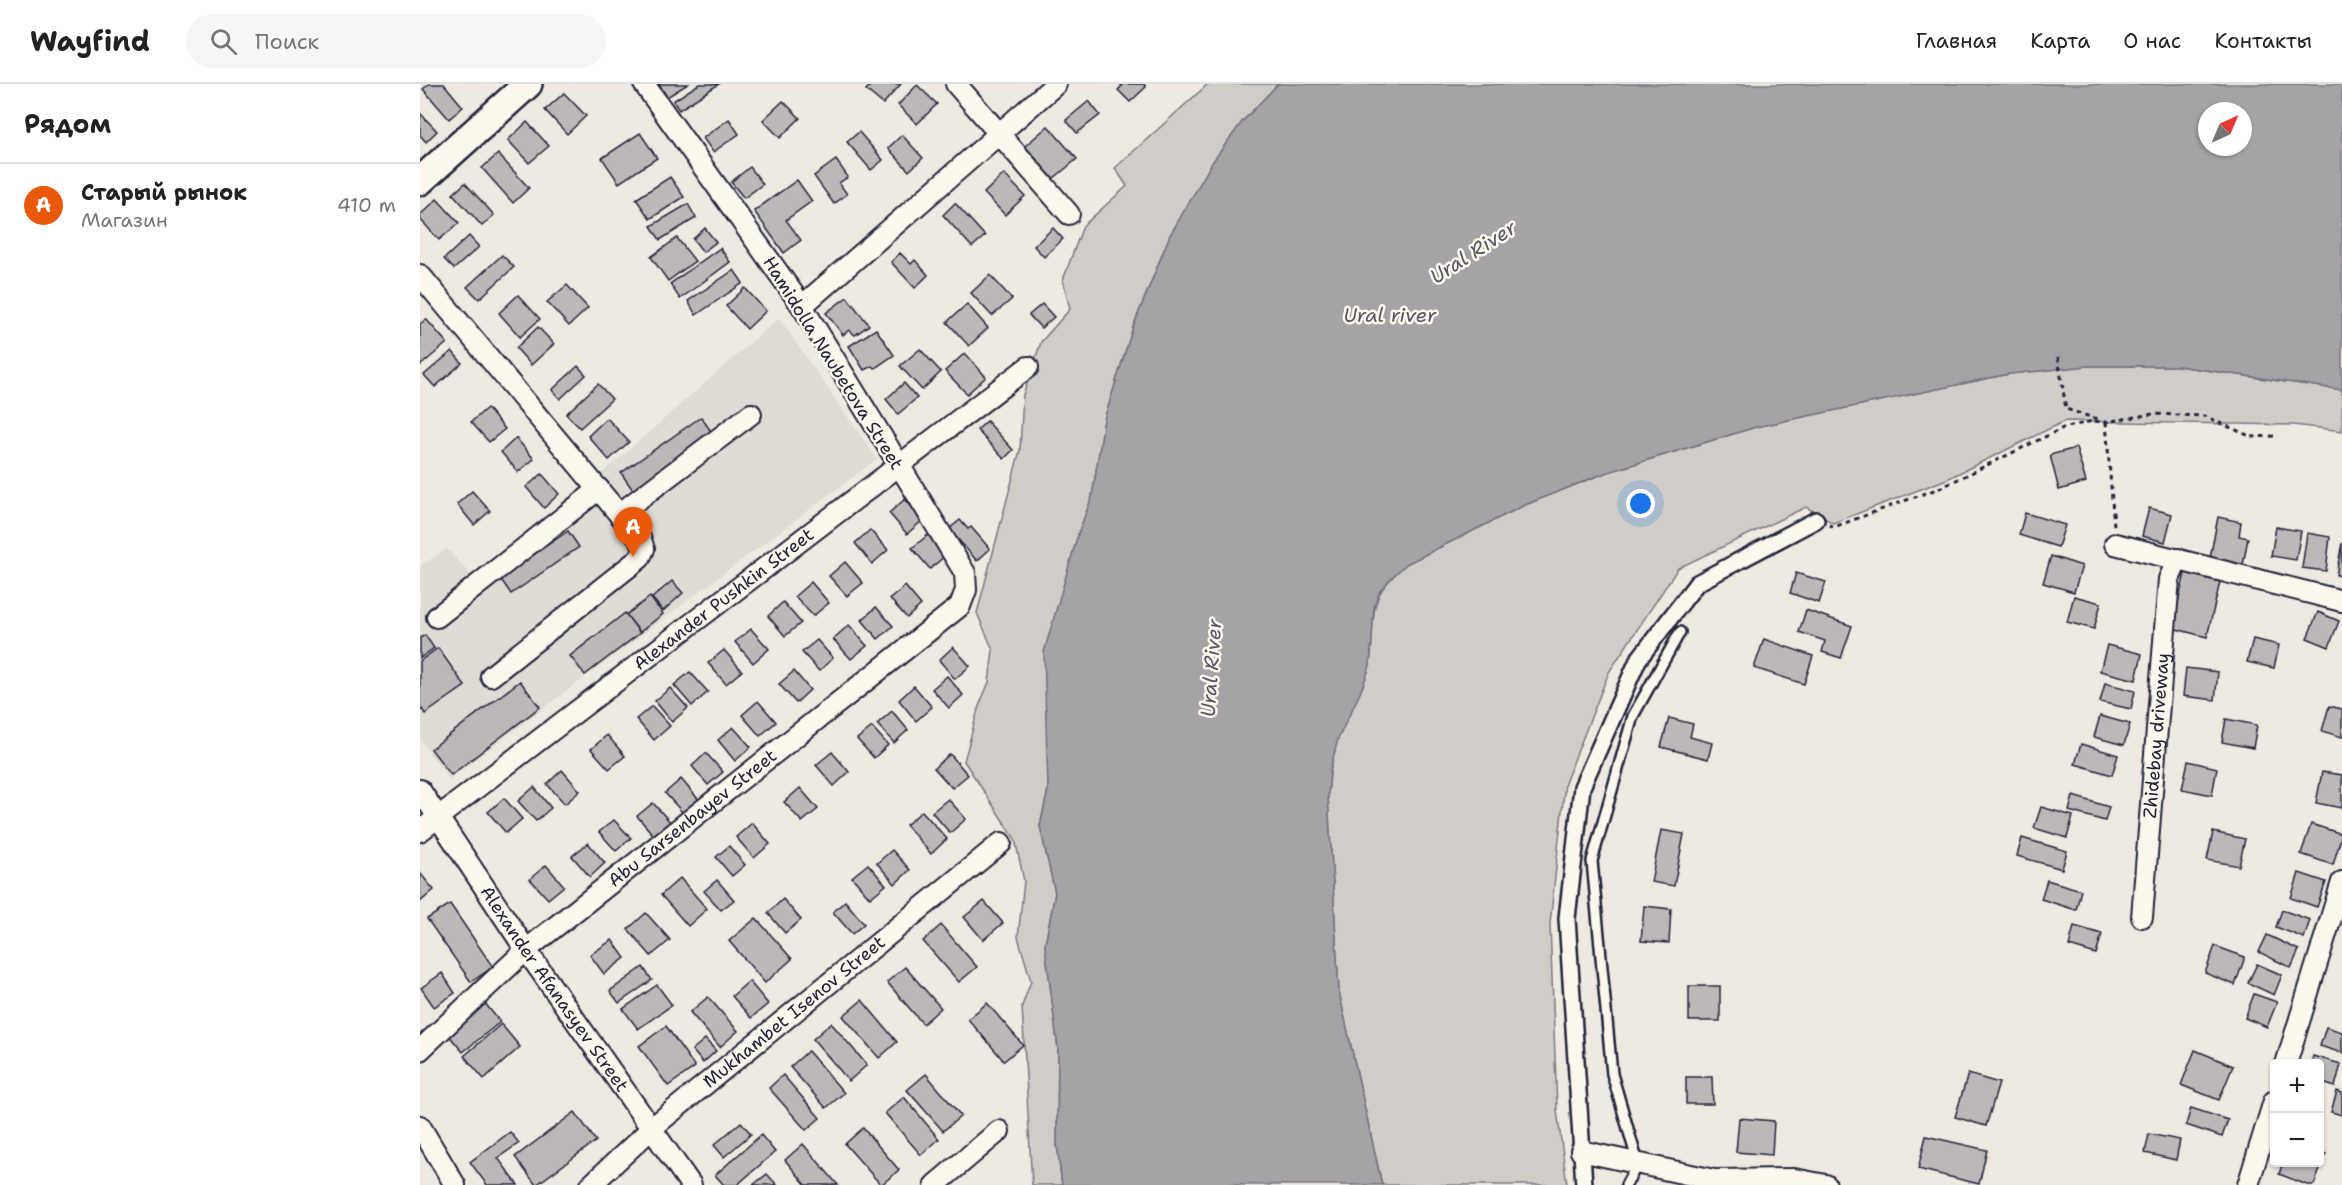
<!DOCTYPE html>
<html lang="ru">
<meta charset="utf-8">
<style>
:root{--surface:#fff;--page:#f6f6f6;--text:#222;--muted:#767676;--line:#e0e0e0;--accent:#ea580c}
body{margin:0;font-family:"Shantell Sans",sans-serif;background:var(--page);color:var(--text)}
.controls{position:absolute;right:18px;bottom:18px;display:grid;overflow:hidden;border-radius:6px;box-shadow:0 2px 4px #0004}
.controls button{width:54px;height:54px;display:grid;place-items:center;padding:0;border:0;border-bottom:2px solid var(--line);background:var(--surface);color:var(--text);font:30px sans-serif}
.compass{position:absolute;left:1778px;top:18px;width:54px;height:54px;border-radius:50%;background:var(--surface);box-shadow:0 2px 4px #0004;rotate:44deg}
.you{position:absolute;left:1221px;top:420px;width:21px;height:21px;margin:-15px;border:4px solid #fff;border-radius:50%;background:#1a73e8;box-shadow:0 0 0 9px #1a73e833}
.badge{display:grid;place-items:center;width:39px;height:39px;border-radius:50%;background:var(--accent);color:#fff;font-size:20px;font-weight:700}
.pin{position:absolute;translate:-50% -50px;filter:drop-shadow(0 2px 3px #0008)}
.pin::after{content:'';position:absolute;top:32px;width:21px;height:18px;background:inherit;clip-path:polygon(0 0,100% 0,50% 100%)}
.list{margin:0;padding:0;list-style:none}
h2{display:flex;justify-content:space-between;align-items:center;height:78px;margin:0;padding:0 24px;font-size:26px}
h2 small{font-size:20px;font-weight:400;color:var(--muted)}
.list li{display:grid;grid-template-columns:39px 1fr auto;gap:18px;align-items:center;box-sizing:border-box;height:84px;padding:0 24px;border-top:2px solid var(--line)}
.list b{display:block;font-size:22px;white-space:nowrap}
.list p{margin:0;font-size:20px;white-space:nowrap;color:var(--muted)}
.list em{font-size:20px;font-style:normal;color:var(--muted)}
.icon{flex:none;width:33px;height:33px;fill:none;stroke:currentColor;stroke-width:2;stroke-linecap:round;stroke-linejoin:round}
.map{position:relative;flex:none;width:1922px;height:1101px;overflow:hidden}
header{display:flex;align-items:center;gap:36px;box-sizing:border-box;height:84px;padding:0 30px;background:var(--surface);border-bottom:2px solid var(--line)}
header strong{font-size:28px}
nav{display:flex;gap:33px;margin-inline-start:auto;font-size:21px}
.search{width:420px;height:54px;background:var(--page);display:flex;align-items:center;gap:15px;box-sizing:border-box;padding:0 21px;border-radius:33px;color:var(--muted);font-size:22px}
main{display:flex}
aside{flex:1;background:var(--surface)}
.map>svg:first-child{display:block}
</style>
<header>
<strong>Wayfind</strong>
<div class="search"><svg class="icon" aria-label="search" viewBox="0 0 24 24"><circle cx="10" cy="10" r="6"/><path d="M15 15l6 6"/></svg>Поиск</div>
<nav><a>Главная</a><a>Карта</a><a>О нас</a><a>Контакты</a></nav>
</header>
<main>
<aside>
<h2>Рядом<small></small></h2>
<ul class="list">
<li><span class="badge">A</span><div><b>Старый рынок</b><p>Магазин</p></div><em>410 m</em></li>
</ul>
</aside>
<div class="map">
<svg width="1922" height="1101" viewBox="0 0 1922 1101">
<rect width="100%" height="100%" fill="#eeeae2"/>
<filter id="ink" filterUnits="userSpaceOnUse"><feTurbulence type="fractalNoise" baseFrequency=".0167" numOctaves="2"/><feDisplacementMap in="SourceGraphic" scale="12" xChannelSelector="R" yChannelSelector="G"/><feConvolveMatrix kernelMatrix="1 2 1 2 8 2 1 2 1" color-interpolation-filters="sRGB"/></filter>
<g filter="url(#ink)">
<path fill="#dfdbd5" d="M359,234L457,375L29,695L0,656V482L27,465L60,501L189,413L179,392Z"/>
<g fill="#d0cdc9" stroke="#797882" stroke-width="1.5">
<path d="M788,0H858L822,38L750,151L713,243L684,336L672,413L658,450L628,665V706L620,742L635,809L625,861L638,965L637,1061L642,1101H612L602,922L611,897L598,853L604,797L595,755L544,677L559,622L569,598L573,566L557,529L600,366L603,311L621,258L650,225L643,196L663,142L707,102L695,84Z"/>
<path d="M1667,282H1758L1922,306V347L1874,341L1645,337L1527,395L1413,439L1386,423L1258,484L1189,588L1145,699L1130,840L1137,1026L1147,1101H962L919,908L908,713C909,694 911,674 918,655C927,630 943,609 949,583C955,559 949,534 959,511C964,499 977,489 986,480L1105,421L1185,389L1336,343L1589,290Z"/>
</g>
<path fill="#a6a3a7" stroke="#716f7c" stroke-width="1.5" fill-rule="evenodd" d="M858,0H1922V306L1758,282H1668L1589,290L1336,343L1185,389L1105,421L986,480L973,492L960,507L954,524L950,582L940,609L918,655L910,686L908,713L919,908L962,1101H642L637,1061L638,965L625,861L635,809L620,742L628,706L624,568L658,450L672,413L684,336L713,243L750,151L793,77L822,38ZM1787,27H1823V63H1787Z"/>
<g fill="#bcb8b8" stroke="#22223b" stroke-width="1.5">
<path d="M9,0H24L43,23L29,35L3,5Z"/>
<path d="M239,0H268L247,13Z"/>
<path d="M279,0H299L259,26L253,17Z"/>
<path d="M452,0H481L463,20L446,6Z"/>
<path d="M700,0H724L726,3L710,18L698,6L702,2Z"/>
<path d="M497,1L517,20L497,40L478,21Z"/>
<path d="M144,9L166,32L147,50L125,26Z"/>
<path d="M363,17L380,34L360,54L343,36Z"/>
<path d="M669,17L680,31L657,49L646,36Z"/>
<path d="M0,29L17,47L6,58L0,51Z"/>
<path d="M309,35L319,50L293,68L283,54Z"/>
<path d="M107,38L129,62L109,79L88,56Z"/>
<path d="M628,42L657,75L633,95L605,62Z"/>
<path d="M439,48L463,76L451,86L427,58Z"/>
<path d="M220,49L237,74L199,99L182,74Z"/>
<path d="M482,51L503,74L489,87L468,64Z"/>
<path d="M78,70L109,104L93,119L62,84Z"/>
<path d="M416,76L428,93L419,99L427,110L414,120L394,92Z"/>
<path d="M330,83L343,100L324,114L311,98Z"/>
<path d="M584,90L605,112L585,131L564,109Z"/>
<path d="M250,93L264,113L230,135L216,115Z"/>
<path d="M377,96L392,117L366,136L381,156L364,169L334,127Z"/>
<path d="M45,99L74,131L62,142L33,110Z"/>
<path d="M17,115L39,139L19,156L0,135V131Z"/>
<path d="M535,119L565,152L552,163L523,131Z"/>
<path d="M268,120L276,134L240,156L231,142Z"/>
<path d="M285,144L296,158L283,168L273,155Z"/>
<path d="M633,144L643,155L624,173L614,162Z"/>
<path d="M49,152L59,163L34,185L24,175Z"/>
<path d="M257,154L275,177L248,197L231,173Z"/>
<path d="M300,164L310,178L260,215L250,200Z"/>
<path d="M480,169L491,180L495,176L508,191L495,204L471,178Z"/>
<path d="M82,171L94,183L59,215L47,203Z"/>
<path d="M314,186L323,199L276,231L268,217Z"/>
<path d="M570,191L592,215L572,232L551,209Z"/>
<path d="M147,201L168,224L149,242L127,218Z"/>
<path d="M325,204L346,227L327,245L306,222Z"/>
<path d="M98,211L120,235L100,253L79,229Z"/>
<path d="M427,213L449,241L435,251L429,246L423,251L406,229Z"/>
<path d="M547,220L568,244L549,262L527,238Z"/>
<path d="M622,220L634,233L621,244L609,231Z"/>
<path d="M6,235L27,259L0,282V240Z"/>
<path d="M118,243L134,260L111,281L96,264Z"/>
<path d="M456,245L474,271L455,284L452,282L444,286L429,262Z"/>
<path d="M500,265L521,288L502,306L480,282Z"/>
<path d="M32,267L42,279L15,303L4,291Z"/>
<path d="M545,269L566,293L547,310L525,287Z"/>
<path d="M158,282L166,291L140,315L132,306Z"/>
<path d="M484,299L497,314L478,330L466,315Z"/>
<path d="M178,300L192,315L160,344L146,330Z"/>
<path d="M67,324L85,345L69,358L51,338Z"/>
<path d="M281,333L295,353L215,409L201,389Z"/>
<path d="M187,334L209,358L189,376L168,352Z"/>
<path d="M567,337L593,366L584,375L557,346Z"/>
<path d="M96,354L114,375L98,388L81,368Z"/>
<path d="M1656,364L1666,398L1639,406L1630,371Z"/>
<path d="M122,390L139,410L124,424L106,403Z"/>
<path d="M52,407L70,427L54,441L37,420Z"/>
<path d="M485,415L503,436L487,450L469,429Z"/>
<path d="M1729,424L1752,430L1745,458L1722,452Z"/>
<path d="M1605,429L1645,441L1638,463L1599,451Z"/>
<path d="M1798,433L1821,438L1819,452L1828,454L1823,481L1790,474Z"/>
<path d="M540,436L548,445L551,443L570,465L557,477L529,445Z"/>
<path d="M1856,443L1881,447L1876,476L1851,472Z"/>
<path d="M450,446L468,466L452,480L435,459Z"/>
<path d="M148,447L159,463L91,510L80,494Z"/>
<path d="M1887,449L1910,453L1906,487L1882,484Z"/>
<path d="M508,451L526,471L510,485L492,464Z"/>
<path d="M1922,459V492L1916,491Z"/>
<path d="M1631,472L1662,482L1654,508L1623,499Z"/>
<path d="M425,478L443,499L427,512L409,492Z"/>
<path d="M1376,489L1406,498L1399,519L1370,509Z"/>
<path d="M1765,489L1800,498L1787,553L1752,544Z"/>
<path d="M252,497L263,509L243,527L232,514Z"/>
<path d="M391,498L409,519L393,532L375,512Z"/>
<path d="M485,502L501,521L487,534L470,515Z"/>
<path d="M1654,512L1681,519L1674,545L1647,538Z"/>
<path d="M230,513L243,530L220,548L206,531Z"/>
<path d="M363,518L381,539L365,552L348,532Z"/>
<path d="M456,523L473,542L458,555L442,536Z"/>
<path d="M1386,526L1432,542L1421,574L1402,568L1405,557L1379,548Z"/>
<path d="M1898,528L1919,537L1909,563L1887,554Z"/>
<path d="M205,529L220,549L165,591L150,572Z"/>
<path d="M429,541L447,562L431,575L413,555Z"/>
<path d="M331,545L349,565L333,579L315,558Z"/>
<path d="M5,551L14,564L0,574V554Z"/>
<path d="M1344,555L1393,572L1384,600L1334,584Z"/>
<path d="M1833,555L1859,561L1854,584L1827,578Z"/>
<path d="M397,556L413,574L399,587L382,568Z"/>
<path d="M1687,561L1722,570L1716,596L1680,587Z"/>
<path d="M533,563L550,582L535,595L519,576Z"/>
<path d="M18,564L45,602L5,630L2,625L0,627V577Z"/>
<path d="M304,566L322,587L306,600L288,579Z"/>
<path d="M1766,584L1798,588L1795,616L1763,612Z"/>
<path d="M374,587L390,606L376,619L359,600Z"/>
<path d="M270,588L288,608L272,622L254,601Z"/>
<path d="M527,592L543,611L529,624L512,605Z"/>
<path d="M100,597L120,623L31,691L11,665Z"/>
<path d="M1685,599L1715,607L1711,625L1680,618Z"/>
<path d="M494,602L512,623L496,637L479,616Z"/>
<path d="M250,604L268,624L252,638L235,617Z"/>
<path d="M338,617L356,638L340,652L322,631Z"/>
<path d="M232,622L250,642L234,656L216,635Z"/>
<path d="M1909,622L1922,625V653L1902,647Z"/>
<path d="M472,627L488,646L474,659L457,640Z"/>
<path d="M1680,632L1710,640L1704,661L1674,653Z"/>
<path d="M1249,634L1273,640L1270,653L1292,659L1288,675L1241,663Z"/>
<path d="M1806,635L1837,641L1833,664L1802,658Z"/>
<path d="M313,643L331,663L315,677L298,656Z"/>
<path d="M452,643L468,661L454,674L437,655Z"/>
<path d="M187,651L205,672L189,685L171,665Z"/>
<path d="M1661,660L1698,671L1692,691L1655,680Z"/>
<path d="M412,668L429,688L414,702L396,681Z"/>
<path d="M286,669L303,688L288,701L272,682Z"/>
<path d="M530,670L548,691L532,704L514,684Z"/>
<path d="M1768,677L1797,684L1792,711L1762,705Z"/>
<path d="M142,686L160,707L145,720L127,700Z"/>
<path d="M1902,688L1922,691V724L1896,719Z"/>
<path d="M261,695L279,716L263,729L245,709Z"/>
<path d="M114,703L131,724L116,737L98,717Z"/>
<path d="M380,704L398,725L382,738L364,718Z"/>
<path d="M1653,712L1689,723L1685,737L1649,727Z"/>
<path d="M84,714L102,735L86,749L68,728Z"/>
<path d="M528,715L546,735L530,749L512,728Z"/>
<path d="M233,719L251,739L235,753L217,732Z"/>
<path d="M1621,723L1653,732L1647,754L1614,744Z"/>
<path d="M502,727L527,755L511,770L486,741Z"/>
<path d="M194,736L211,754L196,767L179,748Z"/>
<path d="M332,739L350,760L334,774L316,753Z"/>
<path d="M1891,740L1922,750L1913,781L1881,770Z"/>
<path d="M1241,746L1264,750L1254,802L1231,798Z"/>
<path d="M1793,748L1825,755L1819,782L1787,776Z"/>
<path d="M1602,754L1647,767L1642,785L1597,772Z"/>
<path d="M168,759L185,779L170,793L152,772Z"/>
<path d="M309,762L325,781L312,792L296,773Z"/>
<path d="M472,766L490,786L475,800L457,779Z"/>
<path d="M448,780L466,801L450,814L432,793Z"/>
<path d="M126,781L144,802L128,815L110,795Z"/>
<path d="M0,789L14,806L0,818Z"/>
<path d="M1879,789L1906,798L1897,823L1871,814Z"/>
<path d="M260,794L287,825L268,842L241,811Z"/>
<path d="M297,796L314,816L301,826L284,807Z"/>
<path d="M1627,796L1661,806L1656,826L1621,815Z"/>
<path d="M363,815L381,836L365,849L348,829Z"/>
<path d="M425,817L444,840L432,850L413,828Z"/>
<path d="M564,817L583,839L563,856L544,833Z"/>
<path d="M30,820L73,883L51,898L7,835Z"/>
<path d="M1224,822L1251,825L1249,859L1221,857Z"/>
<path d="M1862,826L1890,836L1884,854L1856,843Z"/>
<path d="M226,829L250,856L231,872L208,845Z"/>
<path d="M336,834L372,875L345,899L309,857Z"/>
<path d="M521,841L557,883L539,898L503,857Z"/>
<path d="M1654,842L1682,850L1676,870L1649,862Z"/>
<path d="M1847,851L1879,866L1871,884L1839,868Z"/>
<path d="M192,856L205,874L184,890L170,871Z"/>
<path d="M1795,862L1825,873L1815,901L1785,889Z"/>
<path d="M1837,880L1862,891L1854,911L1828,899Z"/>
<path d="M223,883L232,896L199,919L190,907Z"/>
<path d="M485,883L521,924L503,940L467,898Z"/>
<path d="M22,889L35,909L14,923L1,904Z"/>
<path d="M329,897L348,920L331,934L312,912Z"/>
<path d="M237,901L252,921L218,945L203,925Z"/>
<rect x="1269" y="902" width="31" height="35"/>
<path d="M1834,910L1857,918L1847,943L1825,934Z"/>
<path d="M288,913L318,947L300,963L270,928Z"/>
<path d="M442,916L477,958L459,974L423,932Z"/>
<path d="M64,918L80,938L43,968L26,948Z"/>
<path d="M567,919L603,961L584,977L548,935Z"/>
<path d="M411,939L447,981L429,997L393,955Z"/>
<path d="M81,940L100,963L64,995L44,972Z"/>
<path d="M246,942L275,983L248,1002L219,962Z"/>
<path d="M1906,943L1922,948V969L1900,962Z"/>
<path d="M285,955L296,967L283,979L272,966Z"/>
<path d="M1775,966L1813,982L1799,1016L1761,1001Z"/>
<path d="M388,967L424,1009L406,1024L370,983Z"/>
<path d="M1893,972L1921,980L1915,1003L1900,998V980H1891Z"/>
<path d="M506,990L541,1032L523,1047L487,1006Z"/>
<path d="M1548,990L1579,999L1566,1042L1535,1033Z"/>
<path d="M363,991L400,1034L386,1046L349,1004Z"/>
<path d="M1266,993H1292L1293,1020H1266Z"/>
<path d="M1917,1007L1922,1009V1031L1911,1028Z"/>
<path d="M484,1013L519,1055L501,1071L465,1029Z"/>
<path d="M1771,1024L1808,1036L1802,1053L1766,1041Z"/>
<path d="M155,1028L176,1057L116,1101L95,1073Z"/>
<path d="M1319,1034L1354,1037L1352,1071L1316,1068Z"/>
<path d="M321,1038L331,1050L304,1073L294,1061Z"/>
<path d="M443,1044L479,1086L461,1101L425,1060Z"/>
<path d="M90,1048L99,1059L78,1074L98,1101H67L50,1078Z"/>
<path d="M1729,1050L1760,1056L1756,1076L1725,1069Z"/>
<path d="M341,1051L355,1068L317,1101H304L295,1091Z"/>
<path d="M1506,1052L1567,1066L1559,1100L1498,1085Z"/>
<path d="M383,1060L418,1101H386L365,1076Z"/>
<path d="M1900,1067L1906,1070L1894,1101H1887L1859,1090L1863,1078H1900Z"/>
<path d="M347,1090L357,1101H333Z"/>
</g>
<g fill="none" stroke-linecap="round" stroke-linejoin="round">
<g stroke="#22223b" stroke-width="14">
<path id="service" d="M1206,1101L1218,1079L1192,990L1172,777L1213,632L1260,548"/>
</g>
<g stroke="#22223b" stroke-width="20">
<path id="pedestrian" d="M1164,1101L1147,834L1162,703L1218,576L1277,499L1396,436"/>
</g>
<g stroke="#22223b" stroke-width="24">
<g id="minor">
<path d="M536,0L649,130"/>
<path d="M0,191L199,430L221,456L224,465L220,474L71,592"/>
<path d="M382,222L636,0"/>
<path d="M199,430L331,330"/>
<path d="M1695,460L1922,517"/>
<path d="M17,533L179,405"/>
<path id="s1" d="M0,706L106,866L271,1101"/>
<path id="s2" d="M0,747L608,283"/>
<path id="s3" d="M1722,833L1749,495L1758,475"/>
<path id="s4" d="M0,966L106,866L540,522L546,506L545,489L382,222L224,0"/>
<path d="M1866,980L1922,798"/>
<path d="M0,1042L35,1101"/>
<path d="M1161,1067L1294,1096L1374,1095L1406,1101"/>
<path id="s5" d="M171,1101L233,1043L581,759"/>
<path d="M515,1101L579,1047"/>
<path d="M1828,1101L1854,1017"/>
</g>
</g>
<g stroke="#22223b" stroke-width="32">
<path id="secondary" d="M0,97L108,0"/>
</g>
<g stroke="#22223b" stroke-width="3" stroke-dasharray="4.5 4.5" stroke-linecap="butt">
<path d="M1638,273L1646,325L1680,336"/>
<path d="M1686,338L1694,442"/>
<path d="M1409,441L1414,443L1522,403L1643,344L1673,337L1686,338L1733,330L1784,332L1832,353L1854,352"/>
</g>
<use href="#service" stroke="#fbf7ec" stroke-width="9"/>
<use href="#pedestrian" stroke="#fbf7ec" stroke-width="15"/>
<use href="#minor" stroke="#fbf7ec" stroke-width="20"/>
<use href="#secondary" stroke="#fbf7ec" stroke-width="27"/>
</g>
</g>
<g text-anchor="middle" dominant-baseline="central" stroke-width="5" stroke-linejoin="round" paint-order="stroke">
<g font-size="18" fill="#22223b" stroke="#fbf7ec">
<text transform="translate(413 279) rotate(58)">Hamidolla Naubetova Street</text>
<text stroke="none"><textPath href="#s2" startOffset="382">Alexander Pushkin Street</textPath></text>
<text stroke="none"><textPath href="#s3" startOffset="182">Zhidebay driveway</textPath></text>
<text stroke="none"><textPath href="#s4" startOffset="358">Abu Sarsenbayev Street</textPath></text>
<text stroke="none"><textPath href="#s1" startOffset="240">Alexander Afanasyev Street</textPath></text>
<text stroke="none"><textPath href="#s5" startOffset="267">Mukhambet Isenov Street</textPath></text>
</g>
<g font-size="20" font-style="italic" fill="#575666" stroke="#fbf7ec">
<text transform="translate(1053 168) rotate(-33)">Ural River</text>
<text x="970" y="231">Ural river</text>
<text transform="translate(791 584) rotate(-86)">Ural River</text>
</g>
</g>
</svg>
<div class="controls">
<button>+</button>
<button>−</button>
</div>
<svg class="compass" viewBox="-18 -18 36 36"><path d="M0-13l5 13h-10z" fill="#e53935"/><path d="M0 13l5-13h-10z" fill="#767676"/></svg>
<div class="you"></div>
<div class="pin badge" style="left:213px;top:473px">A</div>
</div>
</main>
